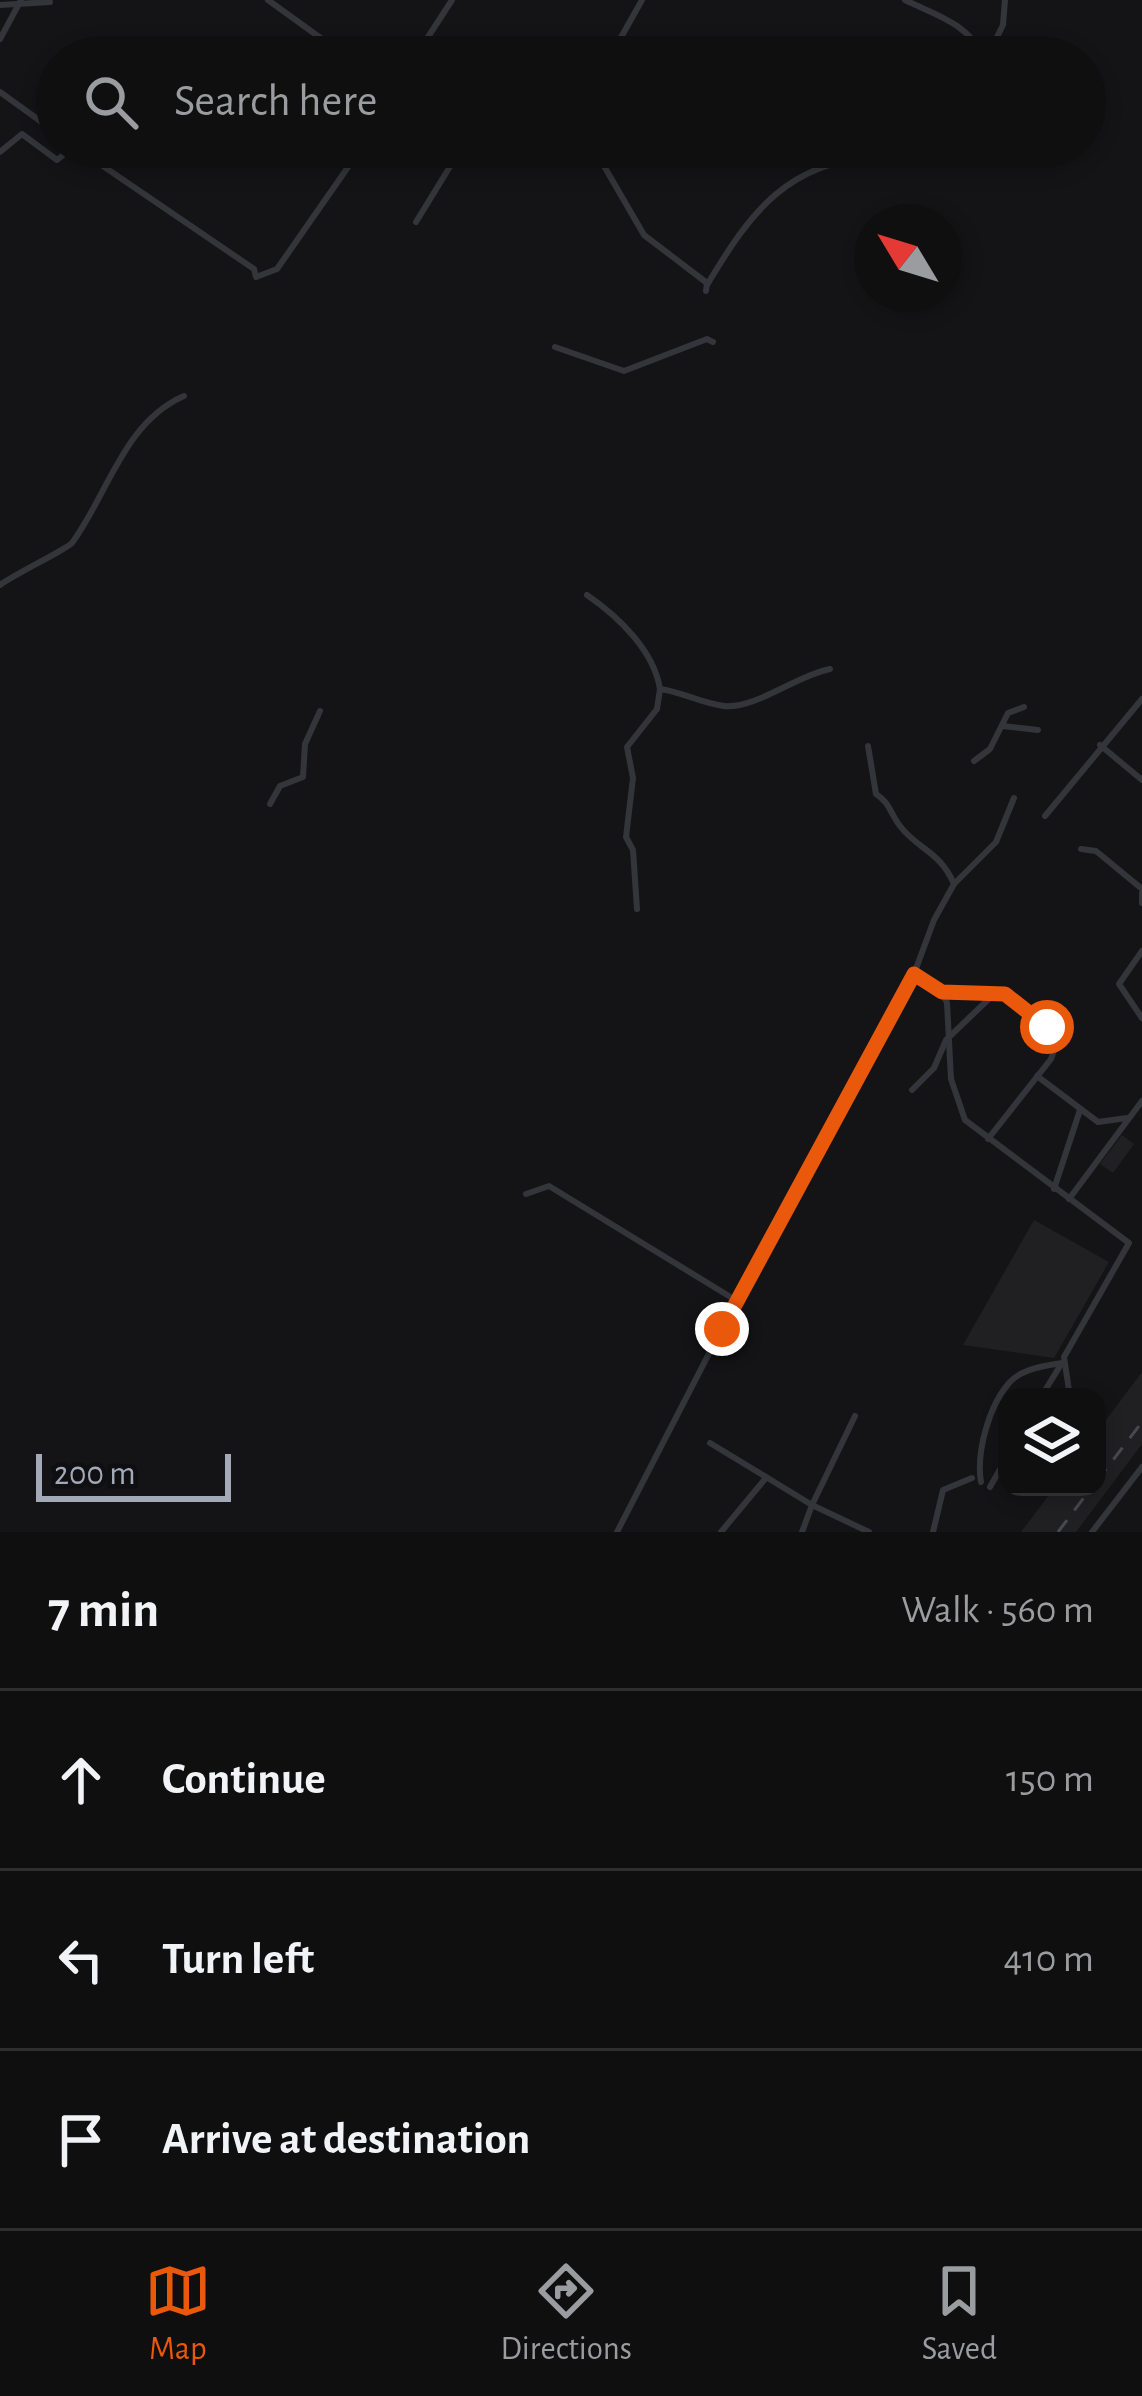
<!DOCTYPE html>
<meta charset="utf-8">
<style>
:root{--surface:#0f0f10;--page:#1d1d1e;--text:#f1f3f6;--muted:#9b9c9f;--line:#2f2f30;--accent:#ea580c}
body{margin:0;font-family:"Alegreya Sans",sans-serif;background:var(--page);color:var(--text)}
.controls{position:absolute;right:36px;bottom:36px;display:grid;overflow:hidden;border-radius:24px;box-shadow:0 6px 18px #0003}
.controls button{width:108px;height:108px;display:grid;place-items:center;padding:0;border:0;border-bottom:3px solid var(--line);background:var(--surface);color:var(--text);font:60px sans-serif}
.compass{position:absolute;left:854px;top:204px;width:108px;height:108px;border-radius:50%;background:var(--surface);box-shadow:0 6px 18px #0003;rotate:308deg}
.scale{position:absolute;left:36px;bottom:30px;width:195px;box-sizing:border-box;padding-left:12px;border:6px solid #a4a9b8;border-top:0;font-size:33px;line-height:42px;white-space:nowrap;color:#a4a9b8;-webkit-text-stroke:9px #0f0f11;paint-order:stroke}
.stop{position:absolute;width:36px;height:36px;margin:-27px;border:9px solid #ea580c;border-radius:50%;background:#fff}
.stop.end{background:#ea580c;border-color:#fff;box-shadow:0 3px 12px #0008}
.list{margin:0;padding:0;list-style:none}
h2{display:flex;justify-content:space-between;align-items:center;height:156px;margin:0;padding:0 48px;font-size:51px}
h2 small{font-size:39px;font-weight:400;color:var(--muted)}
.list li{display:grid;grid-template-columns:78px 1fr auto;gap:36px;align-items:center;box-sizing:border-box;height:180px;padding:0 48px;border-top:3px solid var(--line)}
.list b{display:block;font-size:45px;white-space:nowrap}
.list em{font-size:39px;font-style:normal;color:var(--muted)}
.icon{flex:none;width:66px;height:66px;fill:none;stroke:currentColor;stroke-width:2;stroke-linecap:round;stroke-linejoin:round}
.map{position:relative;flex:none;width:1142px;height:1532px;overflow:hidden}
.search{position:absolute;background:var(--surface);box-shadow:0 6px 18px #0003;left:36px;right:36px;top:36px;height:132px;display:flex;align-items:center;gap:30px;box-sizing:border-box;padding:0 42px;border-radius:66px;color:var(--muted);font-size:45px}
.sheet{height:696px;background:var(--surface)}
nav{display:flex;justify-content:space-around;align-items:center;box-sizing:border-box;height:168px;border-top:3px solid var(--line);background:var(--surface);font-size:33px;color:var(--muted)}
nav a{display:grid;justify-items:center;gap:6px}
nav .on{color:var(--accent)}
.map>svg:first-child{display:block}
</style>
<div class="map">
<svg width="1142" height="1532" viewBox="0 0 1142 1532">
<rect width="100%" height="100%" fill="#141416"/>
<g fill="#202023">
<path d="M1122,1135L1134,1144L1113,1173L1100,1164Z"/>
<path d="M1034,1220L1109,1262L1054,1358L963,1345Z"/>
<path d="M1142,1372V1444L1076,1532H1021L1055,1487H1097V1432Z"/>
</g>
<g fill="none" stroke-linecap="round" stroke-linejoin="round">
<g stroke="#34353b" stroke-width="6">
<path d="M268,0L347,57"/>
<path d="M905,0C938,16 965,22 985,57"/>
<path d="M0,5L50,2"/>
<path d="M0,39L21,0"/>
<path d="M415,57L452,0"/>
<path d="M610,57L642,0"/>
<path d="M987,57L1003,25L1005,0"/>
<path d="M0,92L57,133"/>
<path d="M75,147L254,269L256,277L277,269L362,147"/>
<path d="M593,147L644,235L707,283L706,291"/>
<path d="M0,152L22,134L57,160L73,147"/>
<path d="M416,222L462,147"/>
<path d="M707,285C752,210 787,162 880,156L890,147"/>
<path d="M555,347L624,371L707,339L713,342"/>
<path d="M0,585C15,574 67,549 72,543C108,494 124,422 184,396"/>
<path d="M587,595C619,617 654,651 660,689C682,692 704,704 724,706C756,709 795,676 830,669"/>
<path d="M1003,726L1038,730"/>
<path d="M1100,745L1142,780"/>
<path d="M868,746L876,794C890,803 890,813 900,826C917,849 940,851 954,884"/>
<path d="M974,761L990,749L1008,713L1024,707"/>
<path d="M270,804L280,786L303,777L305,744L320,711"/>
<path d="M1045,816L1142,699"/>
<path d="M1081,849L1096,851L1142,889"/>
<path d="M1142,893V903"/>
<path d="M637,909L633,850L626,837L633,778L627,747L657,709L660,689"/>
<path d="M1142,951L1119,984L1142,1018"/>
<path d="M914,974L942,992L947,1003L951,1079L965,1120L1129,1243L1064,1357L1070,1397"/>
<path d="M942,992L1005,994L1058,1039L1051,1059L988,1139"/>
<path d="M1037,1076L1098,1122L1127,1118"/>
<path d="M912,1090L934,1068L946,1040L995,993"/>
<path d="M1054,1189L1080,1110"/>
<path d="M526,1194L549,1186L737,1301"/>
<path d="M1069,1199L1142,1101"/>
<path d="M1041,1397L1060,1366"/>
<path d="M855,1416L812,1505L869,1532"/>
<path d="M710,1443L812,1505L802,1532"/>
<path d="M981,1482C976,1452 989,1406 1009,1383C1022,1368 1045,1366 1062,1363"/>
<path d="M990,1487L1007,1457"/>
<path d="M617,1532L784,1208L914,974L934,920L954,884L996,842L1014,798"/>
<path d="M721,1532L765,1479"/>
<path d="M933,1532L943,1490L972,1478"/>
<path d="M1092,1532L1142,1467"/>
</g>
<g stroke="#474951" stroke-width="3" stroke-dasharray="15 12" stroke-linecap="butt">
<path d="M1097,1481L1142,1422"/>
<path d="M1058,1532L1092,1487"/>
</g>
</g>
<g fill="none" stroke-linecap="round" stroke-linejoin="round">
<path stroke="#ea580c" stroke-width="15" d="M722,1329L914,974L942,992L1005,994L1047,1027"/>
</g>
</svg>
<div class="controls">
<button><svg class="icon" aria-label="layers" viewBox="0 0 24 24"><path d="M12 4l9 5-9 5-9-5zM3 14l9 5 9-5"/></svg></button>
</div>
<svg class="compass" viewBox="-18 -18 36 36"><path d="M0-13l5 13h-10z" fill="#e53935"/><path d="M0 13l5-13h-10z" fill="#9b9c9f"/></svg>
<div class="scale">200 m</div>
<div class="stop" style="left:1047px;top:1027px"></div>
<div class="stop end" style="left:722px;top:1329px"></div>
<div class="search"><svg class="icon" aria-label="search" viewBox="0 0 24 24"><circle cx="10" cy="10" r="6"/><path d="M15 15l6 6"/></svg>Search here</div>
</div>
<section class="sheet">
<h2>7 min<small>Walk · 560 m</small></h2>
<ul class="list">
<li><svg class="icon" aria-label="ahead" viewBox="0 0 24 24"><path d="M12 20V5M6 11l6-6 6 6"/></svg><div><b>Continue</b></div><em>150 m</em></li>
<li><svg class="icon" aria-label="left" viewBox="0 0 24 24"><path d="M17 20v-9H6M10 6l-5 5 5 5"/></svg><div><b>Turn left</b></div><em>410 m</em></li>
<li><svg class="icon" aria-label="arrive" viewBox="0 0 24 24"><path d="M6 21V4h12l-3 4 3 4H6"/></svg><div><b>Arrive at destination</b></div></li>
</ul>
</section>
<nav>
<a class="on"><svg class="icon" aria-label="map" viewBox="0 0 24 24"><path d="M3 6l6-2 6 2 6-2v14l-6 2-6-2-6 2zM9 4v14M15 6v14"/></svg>Map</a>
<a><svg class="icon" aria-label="directions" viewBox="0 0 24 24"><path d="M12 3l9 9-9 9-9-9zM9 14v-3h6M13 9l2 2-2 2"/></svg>Directions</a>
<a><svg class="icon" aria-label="saved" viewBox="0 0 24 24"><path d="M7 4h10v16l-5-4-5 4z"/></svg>Saved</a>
</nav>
